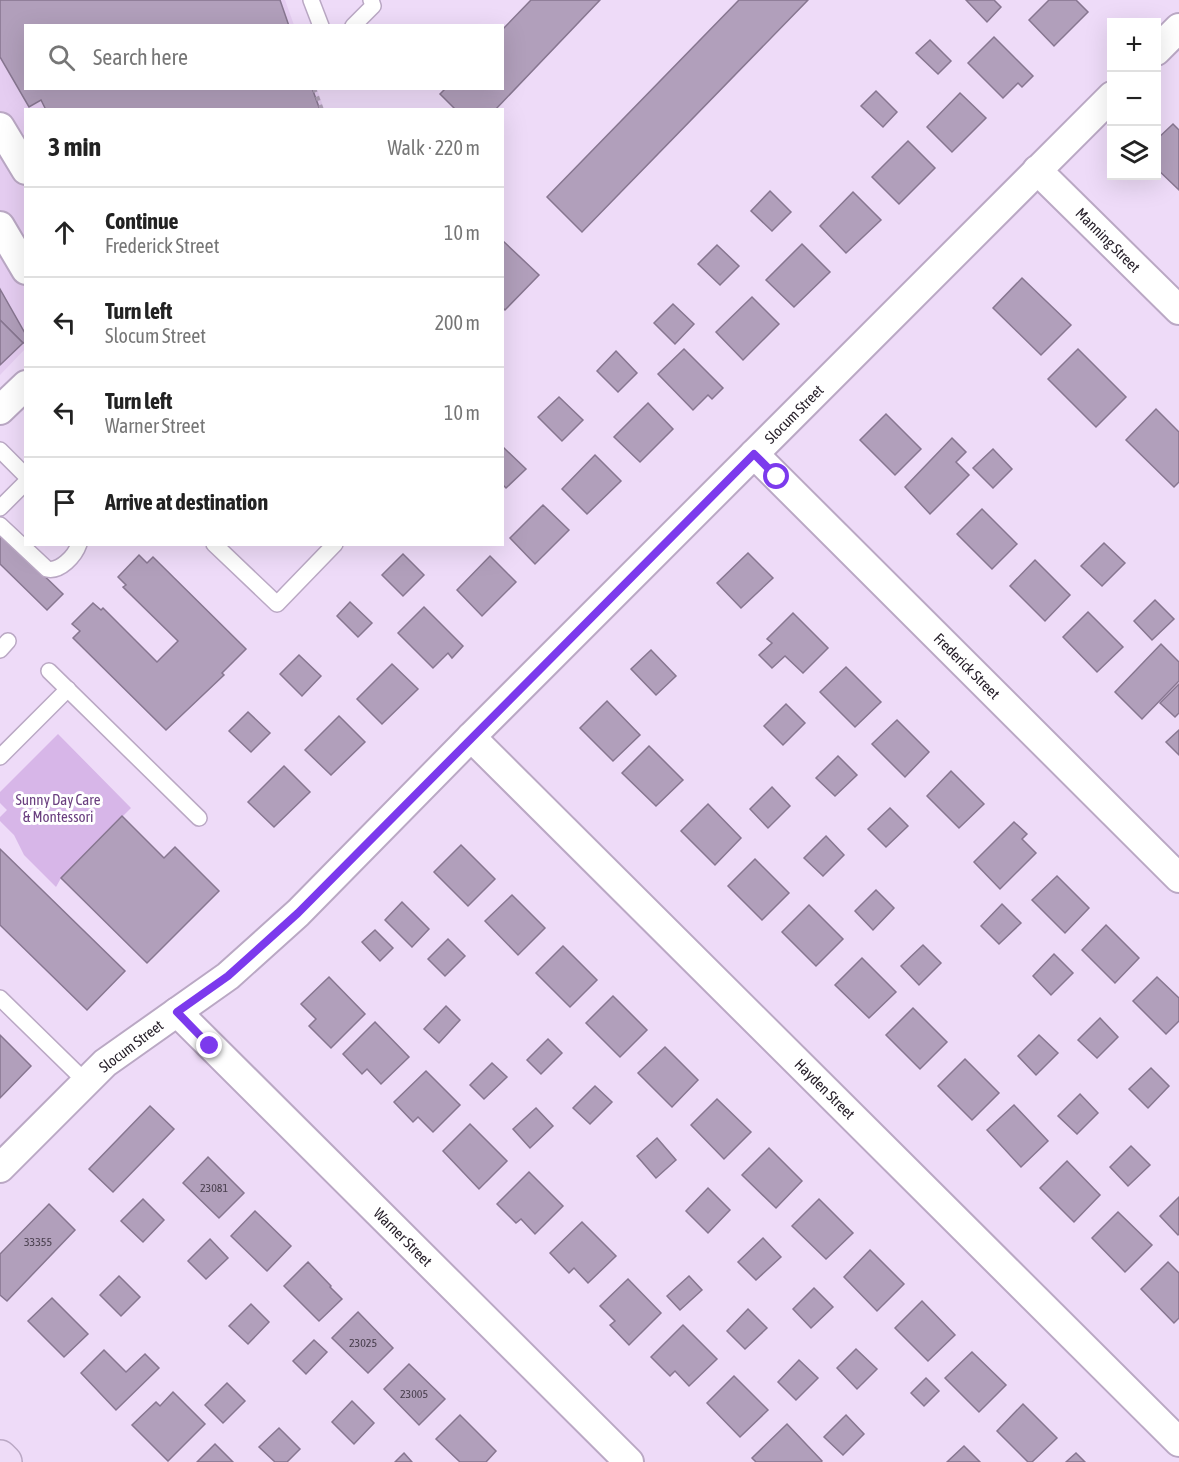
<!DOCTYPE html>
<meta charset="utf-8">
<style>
:root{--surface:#fff;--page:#f2f2f2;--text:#222;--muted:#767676;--line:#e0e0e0}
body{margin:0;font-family:"Asap Condensed",sans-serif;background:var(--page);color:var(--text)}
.controls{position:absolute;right:18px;top:18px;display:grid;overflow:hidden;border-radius:0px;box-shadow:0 6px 24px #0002}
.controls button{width:54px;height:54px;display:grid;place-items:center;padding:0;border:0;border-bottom:2px solid var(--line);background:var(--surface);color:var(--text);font:30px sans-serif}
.stop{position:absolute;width:18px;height:18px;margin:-14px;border:4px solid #7c3aed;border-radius:50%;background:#fff}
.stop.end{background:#7c3aed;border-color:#fff;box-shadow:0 2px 6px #0008}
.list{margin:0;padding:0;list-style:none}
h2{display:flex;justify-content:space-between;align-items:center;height:78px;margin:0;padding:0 24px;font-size:26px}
h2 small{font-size:20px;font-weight:400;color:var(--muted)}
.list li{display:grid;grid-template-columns:39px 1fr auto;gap:18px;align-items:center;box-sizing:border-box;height:90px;padding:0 24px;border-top:2px solid var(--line)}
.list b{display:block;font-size:22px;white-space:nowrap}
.list p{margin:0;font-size:20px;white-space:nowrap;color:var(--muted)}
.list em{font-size:20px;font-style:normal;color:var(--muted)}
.icon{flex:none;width:33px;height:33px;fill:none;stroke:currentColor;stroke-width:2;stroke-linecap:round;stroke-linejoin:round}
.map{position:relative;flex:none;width:1179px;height:1462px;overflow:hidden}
.search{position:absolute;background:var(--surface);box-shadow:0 6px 24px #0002;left:24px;top:24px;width:480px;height:66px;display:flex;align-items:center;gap:15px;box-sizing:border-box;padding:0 21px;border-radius:0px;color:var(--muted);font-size:22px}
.panel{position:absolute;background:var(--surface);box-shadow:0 6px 24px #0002;left:24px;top:108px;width:480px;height:438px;border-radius:0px}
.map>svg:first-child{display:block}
</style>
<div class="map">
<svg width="1179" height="1462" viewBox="0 0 1179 1462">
<rect width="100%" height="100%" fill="#eedbf8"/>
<path fill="#e5cdf1" d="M0,0H285L294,25L26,26V88L317,89L324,109L26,110L25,349L0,375Z"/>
<path fill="#d7b6e8" d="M58,734L131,808L61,878L56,887L24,855L14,835L0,821V817L7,810L0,803V792Z"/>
<g fill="#b19fbb" stroke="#877690" stroke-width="1.5">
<path d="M0,0H280L289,26H26V88H312L320,110H46L41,100L29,107L0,57Z"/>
<path d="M531,0H600L495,110H456L440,94L446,88H502V30Z"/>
<path d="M739,0H808L582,232L547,197Z"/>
<path d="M966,0H994L1001,7L987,22Z"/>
<path d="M1049,0H1076L1088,12L1054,46L1029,20Z"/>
<path d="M994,37L1033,76L1022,87L1018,83L1003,98L968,63Z"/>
<path d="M930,40L951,61L938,74L916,53Z"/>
<path d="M876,91L897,112L883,127L861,106Z"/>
<path d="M960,93L986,118L952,152L927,127Z"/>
<path d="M1173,124L1179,130V190L1156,168V140Z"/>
<path d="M908,141L935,168L899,204L872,177Z"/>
<path d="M770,191L791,212L772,231L751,211Z"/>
<path d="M853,192L881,220L846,253L820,226Z"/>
<path d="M502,240L539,275L505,310L502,307Z"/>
<path d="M802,244L830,272L794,307L766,280Z"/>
<path d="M717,245L739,266L720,285L698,264Z"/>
<path d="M1022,278L1071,325L1041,355L993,308Z"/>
<path d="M0,289L26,335V341L23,343L0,320Z"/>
<path d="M752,297L779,324L743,360L716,332Z"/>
<path d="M673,304L694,324L675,344L654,323Z"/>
<path d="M0,320L23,343L0,365Z"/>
<path d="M684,349L723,388L712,399L708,395L693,410L658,374Z"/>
<path d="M1078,349L1126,397L1096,427L1048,379Z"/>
<path d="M616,351L637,373L618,392L597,371Z"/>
<path d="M559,397L583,420L562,441L538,417Z"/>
<path d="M648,403L673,429L640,462L614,437Z"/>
<path d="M1156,409L1179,432V482L1174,487L1126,440Z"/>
<path d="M886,414L921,449L895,475L860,440Z"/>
<path d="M952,438L966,452L956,462L969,475L930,514L905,487Z"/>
<path d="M504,448L526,469L506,488L502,484V449Z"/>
<path d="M993,449L1012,469L993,488L973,468Z"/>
<path d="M595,455L621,481L587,514L562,489Z"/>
<path d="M543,505L569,530L535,564L510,538Z"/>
<path d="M982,509L1017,544L992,569L957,534Z"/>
<path d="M0,533L63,594L47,610L0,564Z"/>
<path d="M1104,543L1125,563L1102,586L1081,566Z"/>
<path d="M748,553L773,578L741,608L717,583Z"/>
<path d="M403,554L424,575L403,596L382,575Z"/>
<path d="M139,555L147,563L153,557L246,649L222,673L224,675L166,730L73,638L80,631L72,624L93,603L101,610L103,608L157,662L178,641L123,587L126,585L118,577Z"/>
<path d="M490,556L516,582L482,616L457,590Z"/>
<path d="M1035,560L1070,595L1045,621L1010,586Z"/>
<path d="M1155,600L1174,619L1152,640L1134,621Z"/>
<path d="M350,602L372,623L358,637L337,616Z"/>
<path d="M424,607L463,646L452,658L448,653L433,668L398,633Z"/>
<path d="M1088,612L1123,647L1097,672L1063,637Z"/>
<path d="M793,613L828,648L803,673L785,656L772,668L759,655L772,643L767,639Z"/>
<path d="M1161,644L1179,662V681L1142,719L1115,692Z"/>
<path d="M651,650L676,676L656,695L631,669Z"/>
<path d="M299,655L321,676L302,696L280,674Z"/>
<path d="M392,664L418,689L382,724L357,699Z"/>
<path d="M846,667L881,702L855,727L820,692Z"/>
<path d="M1179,684V713L1175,717L1160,703Z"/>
<path d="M607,701L640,735L613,761L580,728Z"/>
<path d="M786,704L805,723L783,745L764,726Z"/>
<path d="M248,712L270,733L251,752L229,731Z"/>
<path d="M339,716L365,742L331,775L305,750Z"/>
<path d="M897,720L929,752L905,777L872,744Z"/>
<path d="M1179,730V755L1166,742Z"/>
<path d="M649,746L683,780L656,806L622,773Z"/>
<path d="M838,756L857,775L835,796L816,778Z"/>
<path d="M284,766L310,792L274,827L248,802Z"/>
<path d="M951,771L984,804L959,828L927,796Z"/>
<path d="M772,787L790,806L768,828L750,809Z"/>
<path d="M708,804L741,838L715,865L681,831Z"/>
<path d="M890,808L908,826L886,847L868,829Z"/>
<path d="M122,816L164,858L175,847L219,891L147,963L61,878Z"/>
<path d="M1014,822L1027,834L1022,839L1036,853L1000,889L974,862Z"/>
<path d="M826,836L844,855L823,876L804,858Z"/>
<path d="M461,845L495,879L468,906L434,872Z"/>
<path d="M0,849L125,971L87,1010L0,925Z"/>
<path d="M755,859L789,893L762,920L728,886Z"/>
<path d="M1057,876L1089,908L1065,933L1032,900Z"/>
<path d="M876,890L894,908L873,930L855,911Z"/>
<path d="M512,895L545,928L518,955L485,921Z"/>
<path d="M402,902L429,929L412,947L385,920Z"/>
<path d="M1002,904L1021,923L999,944L981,926Z"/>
<path d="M809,905L843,939L816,966L782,932Z"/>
<path d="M1106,925L1139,958L1115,983L1082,950Z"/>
<path d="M375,930L393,948L380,961L362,942Z"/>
<path d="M448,939L465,956L445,976L428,959Z"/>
<path d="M923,945L941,963L919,985L901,966Z"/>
<path d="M563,946L597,980L570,1007L536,973Z"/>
<path d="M1054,954L1073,973L1051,995L1033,976Z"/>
<path d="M862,958L896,992L869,1018L835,985Z"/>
<path d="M329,977L365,1014L331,1048L309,1026L316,1019L301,1004Z"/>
<path d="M1157,977L1179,998V1021L1166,1034L1133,1001Z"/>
<path d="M613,996L647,1030L620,1057L586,1023Z"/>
<path d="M446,1006L460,1020L439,1043L424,1029Z"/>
<path d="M913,1008L947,1042L920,1069L886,1035Z"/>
<path d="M1100,1018L1118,1037L1097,1058L1078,1040Z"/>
<path d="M375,1022L409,1057L381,1084L367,1069L362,1074L343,1054Z"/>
<path d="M0,1035L31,1066L0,1098Z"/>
<path d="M1039,1035L1058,1053L1036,1075L1018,1056Z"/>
<path d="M548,1039L562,1053L541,1074L527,1060Z"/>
<path d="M665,1047L698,1080L672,1107L638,1073Z"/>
<path d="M965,1059L999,1093L972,1120L938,1086Z"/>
<path d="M492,1063L507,1077L484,1099L470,1085Z"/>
<path d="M1151,1068L1169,1086L1148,1108L1129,1089Z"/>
<path d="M426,1071L460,1105L433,1132L418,1117L413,1122L394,1102Z"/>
<path d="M595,1086L612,1102L590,1124L573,1108Z"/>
<path d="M1080,1094L1098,1113L1077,1134L1058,1116Z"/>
<path d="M717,1099L751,1132L724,1159L691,1125Z"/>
<path d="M1014,1105L1048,1141L1021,1167L987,1130Z"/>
<path d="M150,1106L174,1129L113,1192L89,1169Z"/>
<path d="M536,1108L553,1126L530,1148L513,1129Z"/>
<path d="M470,1124L507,1161L479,1189L443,1151Z"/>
<path d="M657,1138L676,1160L656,1178L637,1156Z"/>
<path d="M1131,1146L1150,1165L1128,1186L1110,1167Z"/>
<path d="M769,1148L802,1181L776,1208L742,1175Z"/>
<path d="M208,1157L244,1193L219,1218L183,1183Z"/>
<path d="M1067,1161L1100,1195L1074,1222L1040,1188Z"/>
<path d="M529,1172L563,1206L535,1234L521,1219L516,1223L497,1204Z"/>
<path d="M708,1188L730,1210L708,1233L686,1211Z"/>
<path d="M1179,1197V1234L1178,1235L1160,1216Z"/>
<path d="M143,1199L164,1220L143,1242L121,1221Z"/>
<path d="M819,1199L853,1233L826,1259L792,1226Z"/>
<path d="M49,1204L75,1230L7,1301L0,1295V1254Z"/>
<path d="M255,1211L291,1246L267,1271L231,1236Z"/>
<path d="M1118,1212L1152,1245L1125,1272L1092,1238Z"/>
<path d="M582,1222L616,1256L588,1283L574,1268L569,1273L550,1253Z"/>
<path d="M763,1238L781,1257L756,1280L738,1262Z"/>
<path d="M210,1239L228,1258L206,1279L188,1261Z"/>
<path d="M870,1250L904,1284L877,1311L844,1277Z"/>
<path d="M308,1262L331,1286L330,1287L342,1299L319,1321L284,1286Z"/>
<path d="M1168,1262L1179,1273V1318L1174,1323L1141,1289Z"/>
<path d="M119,1276L140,1297L121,1316L100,1295Z"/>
<path d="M689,1276L702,1290L680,1310L667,1296Z"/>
<path d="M628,1279L661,1313L629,1345L610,1325L615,1321L600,1306Z"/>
<path d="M814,1288L833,1307L811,1328L793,1309Z"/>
<path d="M52,1298L88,1334L64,1357L28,1321Z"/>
<path d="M922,1301L955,1335L928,1361L895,1328Z"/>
<path d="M251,1304L269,1322L248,1344L229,1326Z"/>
<path d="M748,1309L767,1328L745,1349L727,1331Z"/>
<path d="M358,1312L393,1348L368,1373L332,1338Z"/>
<path d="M683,1325L717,1359L689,1386L675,1371L670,1376L651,1357Z"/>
<path d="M314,1340L327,1352L306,1374L293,1361Z"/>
<path d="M856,1349L877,1369L857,1389L837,1368Z"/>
<path d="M104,1350L126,1372L145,1354L159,1368L116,1410L81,1373Z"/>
<path d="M972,1352L1006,1385L979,1412L945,1378Z"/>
<path d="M799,1360L818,1378L796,1400L778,1382Z"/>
<path d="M409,1364L445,1399L419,1425L384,1389Z"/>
<path d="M734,1376L768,1410L740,1437L707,1403Z"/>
<path d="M926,1378L939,1391L924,1406L911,1393Z"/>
<path d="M227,1383L245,1401L223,1423L205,1405Z"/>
<path d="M173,1392L205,1424L168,1461L132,1425L156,1402L160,1406Z"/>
<path d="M352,1401L374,1423L354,1444L332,1422Z"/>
<path d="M1023,1404L1057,1438L1032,1462H1028L997,1431Z"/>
<path d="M460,1415L496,1451L486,1462H460L436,1439Z"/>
<path d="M846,1415L864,1434L843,1455L824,1437Z"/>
<path d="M787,1424L822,1461L821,1462H756L752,1458Z"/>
<path d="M279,1428L300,1449L287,1462H275L259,1447Z"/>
<path d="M215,1444L233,1462H197Z"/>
<path d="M964,1446L980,1462H947Z"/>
<path d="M404,1453L412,1462H395Z"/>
<path d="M1076,1453L1085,1462H1066Z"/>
</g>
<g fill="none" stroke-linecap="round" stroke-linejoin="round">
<g stroke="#baa8c4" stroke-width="18">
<g id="lane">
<path d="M311,0L321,26"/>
<path d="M353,26L373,6L371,0"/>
<path d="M0,450L26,476"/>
<path d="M0,508L26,482"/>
<path d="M0,525L47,569C60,572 75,556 79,544"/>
<path d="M214,544L277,604L335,544"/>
<path d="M0,650L8,641"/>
<path d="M49,671L199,818"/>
<path d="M0,757L68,689"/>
<path d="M0,998L86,1082"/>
</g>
</g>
<g stroke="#baa8c4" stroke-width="32">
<g id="street">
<path d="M1156,51L1179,28"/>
<path d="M0,127L26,170"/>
<path d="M1037,170L1179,310"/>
<path d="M0,226L26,270"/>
<path d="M0,410L26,385"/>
<path d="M754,454L1179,878"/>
<path d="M471,737L1179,1442"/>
<path d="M177,1012L629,1462"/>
<path d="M0,1168L105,1063L228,976L298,913L471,737L1112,96"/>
</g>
</g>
<g stroke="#baa8c4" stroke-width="36">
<path id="secondary" d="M0,1457L5,1462"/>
</g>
<path stroke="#b0a1b8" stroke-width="4" stroke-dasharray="4.5 4.5" stroke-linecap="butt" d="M314,88L322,110"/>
<use href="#lane" stroke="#fff" stroke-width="15"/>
<use href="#street" stroke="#fff" stroke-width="28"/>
<use href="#secondary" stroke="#eedcf7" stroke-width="33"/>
</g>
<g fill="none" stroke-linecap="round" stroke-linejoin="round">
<path stroke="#7c3aed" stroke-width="8" d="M210,1046L177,1012L228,976L298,913L754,454L777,477"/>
</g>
<g text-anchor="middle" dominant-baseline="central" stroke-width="6" stroke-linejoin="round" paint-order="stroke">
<g font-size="12" fill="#4a404f">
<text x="214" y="1188">23081</text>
<text x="38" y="1242">33355</text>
<text x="363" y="1343">23025</text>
<text x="414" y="1394">23005</text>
</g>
<g font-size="15" fill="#28212b" stroke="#fff">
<text transform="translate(1108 240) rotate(45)">Manning Street</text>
<text transform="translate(794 414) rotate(-45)">Slocum Street</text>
<text transform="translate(967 666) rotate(45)">Frederick Street</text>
<text transform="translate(131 1046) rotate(-37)">Slocum Street</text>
<text transform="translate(825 1089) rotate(45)">Hayden Street</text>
<text transform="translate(403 1237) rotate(45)">Warner Street</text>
</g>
<g font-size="15" fill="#6a3f7f" stroke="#fff">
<text x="58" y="799">Sunny Day Care<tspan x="58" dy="17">&amp; Montessori</tspan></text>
</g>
</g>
</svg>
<div class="controls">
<button>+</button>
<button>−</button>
<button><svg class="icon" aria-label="layers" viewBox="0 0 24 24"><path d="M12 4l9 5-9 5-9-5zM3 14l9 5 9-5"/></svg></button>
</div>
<div class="stop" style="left:777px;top:477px"></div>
<div class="stop end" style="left:210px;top:1046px"></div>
<div class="search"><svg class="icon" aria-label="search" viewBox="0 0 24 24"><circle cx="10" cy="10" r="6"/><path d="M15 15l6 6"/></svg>Search here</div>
<section class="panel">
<h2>3 min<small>Walk · 220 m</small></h2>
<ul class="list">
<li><svg class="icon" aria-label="ahead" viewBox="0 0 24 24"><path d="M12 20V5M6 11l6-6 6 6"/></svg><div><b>Continue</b><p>Frederick Street</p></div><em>10 m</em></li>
<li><svg class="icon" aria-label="left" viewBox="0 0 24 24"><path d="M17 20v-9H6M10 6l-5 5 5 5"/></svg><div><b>Turn left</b><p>Slocum Street</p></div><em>200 m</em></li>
<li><svg class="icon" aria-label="left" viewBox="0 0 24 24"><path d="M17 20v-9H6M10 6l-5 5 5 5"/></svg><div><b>Turn left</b><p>Warner Street</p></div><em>10 m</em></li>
<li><svg class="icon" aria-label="arrive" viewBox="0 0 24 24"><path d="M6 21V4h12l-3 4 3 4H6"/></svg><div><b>Arrive at destination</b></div></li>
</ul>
</section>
</div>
